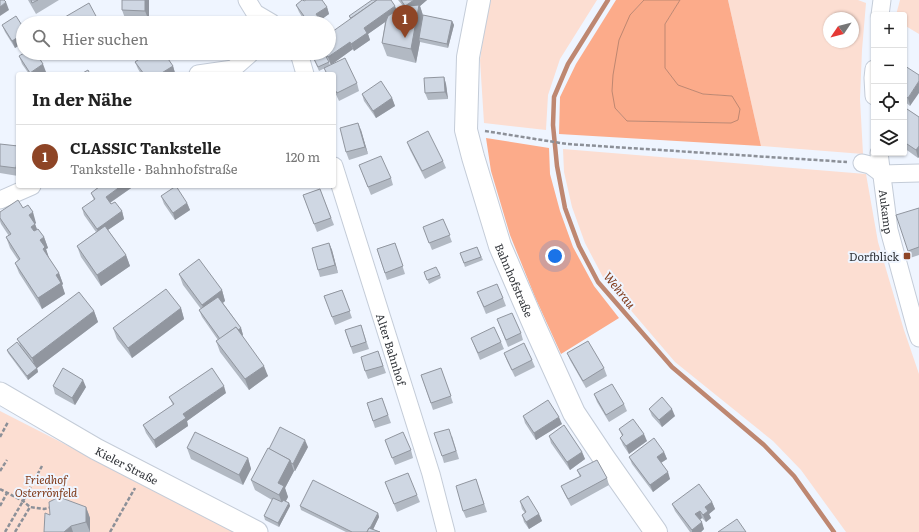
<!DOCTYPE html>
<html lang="de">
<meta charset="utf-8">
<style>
:root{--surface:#fff;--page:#f6f6f6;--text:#222;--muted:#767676;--line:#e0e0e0;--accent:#8e4526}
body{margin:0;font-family:Literata,serif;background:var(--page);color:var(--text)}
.controls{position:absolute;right:12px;top:12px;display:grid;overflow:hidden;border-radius:4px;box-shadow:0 1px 3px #0004}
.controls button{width:36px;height:36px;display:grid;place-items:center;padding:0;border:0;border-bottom:1px solid var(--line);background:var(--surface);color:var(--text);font:20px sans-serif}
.compass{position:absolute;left:823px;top:12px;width:36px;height:36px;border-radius:50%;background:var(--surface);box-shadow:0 1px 3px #0004;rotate:235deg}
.you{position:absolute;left:555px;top:256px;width:14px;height:14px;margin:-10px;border:3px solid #fff;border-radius:50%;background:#1a73e8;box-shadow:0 0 0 6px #1a73e833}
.badge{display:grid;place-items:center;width:26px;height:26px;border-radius:50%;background:var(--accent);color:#fff;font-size:13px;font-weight:700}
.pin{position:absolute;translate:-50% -33px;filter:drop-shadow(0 1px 2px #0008)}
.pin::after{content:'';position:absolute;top:21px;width:14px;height:12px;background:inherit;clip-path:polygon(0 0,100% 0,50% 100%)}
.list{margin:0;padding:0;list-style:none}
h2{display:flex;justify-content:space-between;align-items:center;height:52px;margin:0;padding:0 16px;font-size:17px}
h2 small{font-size:13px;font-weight:400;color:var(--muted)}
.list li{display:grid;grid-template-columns:26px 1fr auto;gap:12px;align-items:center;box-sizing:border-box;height:64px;padding:0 16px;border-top:1px solid var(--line)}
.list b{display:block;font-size:15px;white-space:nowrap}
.list p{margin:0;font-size:13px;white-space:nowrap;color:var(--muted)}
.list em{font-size:13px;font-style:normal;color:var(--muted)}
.icon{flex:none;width:22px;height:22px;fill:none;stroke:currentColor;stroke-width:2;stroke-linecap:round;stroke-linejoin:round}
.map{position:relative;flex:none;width:919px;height:532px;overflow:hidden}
.search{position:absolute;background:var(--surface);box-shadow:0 1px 3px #0004;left:16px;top:16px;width:320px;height:44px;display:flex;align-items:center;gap:10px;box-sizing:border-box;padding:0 14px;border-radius:22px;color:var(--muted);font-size:15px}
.panel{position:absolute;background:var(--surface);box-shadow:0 1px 3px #0004;left:16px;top:72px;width:320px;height:116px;border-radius:4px}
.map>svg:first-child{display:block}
</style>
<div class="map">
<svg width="919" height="532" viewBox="0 0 919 532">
<rect width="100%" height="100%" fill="#eff5ff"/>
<g fill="#fcded2" fill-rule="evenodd">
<path d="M491,0H597L560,59L548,95L546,130L484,123L480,60L485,24Z"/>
<path d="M728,0H858L866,3L862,50L860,99L863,154L761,146ZM829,18H853V42H829Z"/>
<path d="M900,0H919V34L904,25V15H896Z"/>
<path d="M563,149L866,174L878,242L904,330L919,374V532H846L801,470L773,441L675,362L604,279L585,243L572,207L564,172Z"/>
<path d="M0,411L237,532H0Z"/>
</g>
<g fill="#fcab8a">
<path d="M616,0H644L630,15L615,108L627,121L731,123L732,96L703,94L677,85L665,68V24L680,0H728L761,146L559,134L560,97L576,64Z"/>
<path d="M486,138L549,148L550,174L560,211L573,247L594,286L619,318L561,354L535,297L510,235L491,171Z"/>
</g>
<path fill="#faaa89" stroke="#be8771" d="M644,0H680L665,24V68L678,85L703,94L732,96L740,109L738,120L731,123L627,121L615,108L612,91L613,75L619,40L630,15Z"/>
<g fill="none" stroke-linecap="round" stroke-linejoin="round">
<path stroke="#be8771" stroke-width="4.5" d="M608,0L568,64L554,97L553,125L557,166L565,208L579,246L598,282L672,367L764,445L794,476L834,532"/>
<g stroke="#c4ccd8" stroke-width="19">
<g id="minor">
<path d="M247,0L255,13L272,23"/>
<path d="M880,15L882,0"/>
<path d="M299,53L305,74"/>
<path d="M874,69L873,78L874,96"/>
<path d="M198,74L233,69L251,53"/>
<path id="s1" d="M879,153L889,230L916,329L919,338"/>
<path d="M862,163L870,165L882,174L919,173"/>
<path id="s2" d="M334,166L431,474L446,532"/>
<path d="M0,200L32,186"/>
</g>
</g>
<g stroke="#c4ccd8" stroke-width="23">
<g id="tertiary">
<path id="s3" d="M0,393L96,449L257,532"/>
</g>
</g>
<g stroke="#c4ccd8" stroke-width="24">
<g id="secondary">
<path id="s4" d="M479,0L468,57L466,130L473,157L500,246L535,327L574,413L604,458L656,532"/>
</g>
</g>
<g stroke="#8c9098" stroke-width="2.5" stroke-dasharray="4 2" stroke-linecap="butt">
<path d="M485,131L567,144L847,162"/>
<path d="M0,437L8,422"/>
<path d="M0,471L7,460"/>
<path d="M0,489L23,501L30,507L44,509L52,507"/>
<path d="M0,506L7,493"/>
<path d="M5,532L23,501L42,466"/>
<path d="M15,532L30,507"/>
<path d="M110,532L135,488"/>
</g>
<use href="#minor" stroke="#fff" stroke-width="17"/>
<use href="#tertiary" stroke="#fff" stroke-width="21"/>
<use href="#secondary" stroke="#fff" stroke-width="22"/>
</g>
<g fill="#b2b9c3">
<path d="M28,0H59L36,14Z"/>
<path d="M149,0V21H126L122,10Z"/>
<path d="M398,0H427L420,6L423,15L452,21L454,25L448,48L420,42L416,63L387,56L382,43L385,22L368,34L370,40L354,51L353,49L331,65L328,60L330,65L357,83L359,91L339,101L334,90V74H327L325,68L319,71L312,55L316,53H329L350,19L349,16L397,10L404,7Z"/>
<path d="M304,1L327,7L329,14L320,20L322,23H306L299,12L296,5Z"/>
<path d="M65,17L97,18L99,23H67Z"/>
<path d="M2,25L23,27V43L15,48L5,32Z"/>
<path d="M19,56L46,72L43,74H29L22,64Z"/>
<path d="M135,62L173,66L175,73L174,74H141L138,69Z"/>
<path d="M904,67L910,106L904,101Z"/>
<path d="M444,77L446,84L448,99L428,100L425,93Z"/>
<path d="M362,94L392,98L395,106L376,118L364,101Z"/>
<path d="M904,107L919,117V157L918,158L904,148Z"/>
<path d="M361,130L368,154L349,160L346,152Z"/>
<path d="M407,142L443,161L446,168L425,179L410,150Z"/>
<path d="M0,144L18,146V176L0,173Z"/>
<path d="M359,165L391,178L393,185L371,195Z"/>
<path d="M96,186H134L110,203L122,211L124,219L108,230L126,255L130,266L101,286L81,257L77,246L96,232L84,215L82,208L94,200L91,193L97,188Z"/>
<path d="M320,189L334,225L317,232L303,195Z"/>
<path d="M161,196L187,203L190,210L175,220L164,204Z"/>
<path d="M23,208L36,223L35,224L37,229L44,237L48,248L46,249L49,258L59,273L63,284L62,285L65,294L42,309L19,273L15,263L18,260L10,248L6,237L9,236L1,224L0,221V212Z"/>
<path d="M919,208V255L910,258L908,251Z"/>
<path d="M443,219L452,242L432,250L423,227Z"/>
<path d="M329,243L332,250L338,273L320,277L318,270Z"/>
<path d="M395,243L405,274L387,280L377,249Z"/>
<path d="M477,247L483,260L465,267L460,253Z"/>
<path d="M424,272L440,275L441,278L429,284Z"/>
<path d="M179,274L222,290L225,301L223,303L241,328L243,335L242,336L268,376L249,390L220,352L216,341L218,340L202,317L199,310L201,309L183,285Z"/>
<path d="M342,290L352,318L335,325L324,296Z"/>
<path d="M477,292L503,298L506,306L486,314Z"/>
<path d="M181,308L184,319L132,358L117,339L113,328Z"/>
<path d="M94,311L98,322L37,368L38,372L28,380L8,353L7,350L20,345L17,339Z"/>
<path d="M497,319L521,333L523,340L508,347Z"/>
<path d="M361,325L369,349L353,354L345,330Z"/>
<path d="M471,338L501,342L504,349L480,360Z"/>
<path d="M378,351L386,373L368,379L365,371Z"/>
<path d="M504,353L532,360L535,367L515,377L507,361Z"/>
<path d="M567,353L604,368L607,376L586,388L570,360Z"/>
<path d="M441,368L453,403L433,410L421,375Z"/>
<path d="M53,386L86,387L75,405L55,394Z"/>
<path d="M226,393L187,421L188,426L156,448L146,433L143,425L173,405L169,397Z"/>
<path d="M594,394L624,404L627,411L609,422L597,402Z"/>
<path d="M382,398L391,423L375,428L367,403Z"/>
<path d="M649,409L675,416L662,427L652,416Z"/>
<path d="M523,416L562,424L536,440L525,423Z"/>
<path d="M619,429L647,441L629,454L623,445L620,438L622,436Z"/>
<path d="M452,436L459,459L444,463L442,456Z"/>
<path d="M549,436L582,452L585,459L570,470L551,443Z"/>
<path d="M385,440L411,450L413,458L395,465Z"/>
<path d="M308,447L295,471H294L285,488L288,497L286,501L289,503L290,506L279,527L265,520L264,516L272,500L255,490L251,480L269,449Z"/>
<path d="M187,448L248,458L251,469L243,485L191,459Z"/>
<path d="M664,452L667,459L661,463L670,479L653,492L632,464L629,457Z"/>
<path d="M577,470L607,478L609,485L571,506L564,493L561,486L580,477Z"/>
<path d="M476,479L487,512L466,518L463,511Z"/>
<path d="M385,482L417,495L420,502L397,512Z"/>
<path d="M520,501L539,514L542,521L529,529L524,522L522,515L525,513L522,509Z"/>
<path d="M712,502L715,509L709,514L711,518L706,522L702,518L700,520L704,529L701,532H690L675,511L672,504Z"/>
<path d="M300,506L378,513L379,517L373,529L380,532H346L301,510Z"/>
<path d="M86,507L90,518V532H44L50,515Z"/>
</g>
<g fill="#91969f">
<path d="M145,0H149V21L145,11Z"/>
<path d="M414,0H427L420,6L424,19L419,38L420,42L416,63L411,49L405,6Z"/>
<path d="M6,2L9,10L0,16V7Z"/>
<path d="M395,6L398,13L368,34L370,40L354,51L351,44L364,28Z"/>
<path d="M327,7L329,14L318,22L316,14Z"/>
<path d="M452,21L454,25L448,48L447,44Z"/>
<path d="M23,34V43L15,48L12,41Z"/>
<path d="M350,42L353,49L331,65L328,57Z"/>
<path d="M43,64L46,72L43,74H31L30,73Z"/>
<path d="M173,66L175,73L174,74H160Z"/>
<path d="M444,77L446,84L448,99L445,92Z"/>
<path d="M919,81V93L910,106L908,98Z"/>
<path d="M392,98L395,106L376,118L373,111Z"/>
<path d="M358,123L361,130L368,154L365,147Z"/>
<path d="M919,146V157L918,158L916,150Z"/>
<path d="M18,151V174L16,168Z"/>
<path d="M121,186H134L108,204L106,197Z"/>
<path d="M187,203L190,210L175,220L173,213Z"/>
<path d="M122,211L124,219L99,236L97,229Z"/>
<path d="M33,212L36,223L33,225L29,215Z"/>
<path d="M35,224L39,235L35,238L31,227Z"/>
<path d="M44,237L48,248L46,249L49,258L43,249L40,240Z"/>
<path d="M329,243L332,250L338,273L335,265Z"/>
<path d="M126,255L130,266L101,286L97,275Z"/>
<path d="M59,273L63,284L62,285L65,294L42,309L38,298L56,275Z"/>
<path d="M222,290L225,301L206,316L202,305Z"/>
<path d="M181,308L184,319L132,358L128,348Z"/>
<path d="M94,311L98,322L36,369L32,358Z"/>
<path d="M241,328L243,335L225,349L222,342Z"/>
<path d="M264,366L268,376L249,390L245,379Z"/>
<path d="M37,368L38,372L28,380L27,376Z"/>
<path d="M83,380L86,387L75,405L72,398Z"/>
<path d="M224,386L226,393L187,421L188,426L156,448L154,440L183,414Z"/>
<path d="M672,409L675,416L662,427L659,420Z"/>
<path d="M559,417L562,424L536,440L534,433Z"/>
<path d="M644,434L647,441L629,454L626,446Z"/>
<path d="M305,440L308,447L295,471L293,464Z"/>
<path d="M582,452L585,459L570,470L567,462Z"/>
<path d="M664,452L667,459L659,464L657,457Z"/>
<path d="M248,458L251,469L243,485L239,475Z"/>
<path d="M290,460L294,471L285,488L288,497L283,506L279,495L278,483Z"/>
<path d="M668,472L670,479L653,492L650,485Z"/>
<path d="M712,502L715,509L709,514L711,518L706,522L703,515L705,507Z"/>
<path d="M289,503L290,506L279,527L278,523Z"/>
<path d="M86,507L90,518V532L86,522Z"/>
<path d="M700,511L702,518L698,521L695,514Z"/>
<path d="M378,513L379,517L372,532H368Z"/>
<path d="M539,514L542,521L529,529L526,522Z"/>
<path d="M702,522L704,529L701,532H692V530Z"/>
<path d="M71,526L73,532H64Z"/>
</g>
<g fill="#cfd7e3" stroke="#91969f">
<path d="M0,0H4L6,2L0,7Z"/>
<path d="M31,0H38L32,3Z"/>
<path d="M122,0H145V11L122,10Z"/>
<path d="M302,0H303L304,1L306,0H322L327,7L316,14L322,23H309L296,5Z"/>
<path d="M372,0H377L351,18L349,16Z"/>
<path d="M377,0H391L395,6L364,28L367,33L351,44L350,42L328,57L325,53H329V34Z"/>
<path d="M401,0H414L405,6Z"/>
<path d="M89,3L97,18L92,21L94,23H69L65,17Z"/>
<path d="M419,5L411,49L382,43L386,21L388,16L399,9L408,6Z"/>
<path d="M423,15L452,21L447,44L419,38Z"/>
<path d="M16,16L23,27V34L12,41L2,25Z"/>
<path d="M24,53H36L43,64L30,73L19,56Z"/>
<path d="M148,53H164L173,66L160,74H144L135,62Z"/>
<path d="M316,53H324L329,62L318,67L312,55Z"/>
<path d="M345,58L357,83L337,93L334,88V74H327L324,68Z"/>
<path d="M905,66L919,75V81L908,98L904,96V67Z"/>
<path d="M88,70L90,74H81Z"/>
<path d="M444,77L445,92L425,93L424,78Z"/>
<path d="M381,81L392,98L373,111L362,94Z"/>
<path d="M904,107L919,117V146L916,150L904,142Z"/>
<path d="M358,123L365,147L346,152L340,128Z"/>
<path d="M428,131L443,161L422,171L407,142Z"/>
<path d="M0,144L18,146V151L16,168L0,166Z"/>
<path d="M381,156L391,178L368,187L359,165Z"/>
<path d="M98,186H121L106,197L111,204L115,202L122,211L97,229L82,208L95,199L91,193L99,187Z"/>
<path d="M176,186L187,203L173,213L161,196Z"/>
<path d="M320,189L331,218L314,224L303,195Z"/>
<path d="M18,200L23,208L28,205L33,212L29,215L35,224L31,227L34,231L38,229L44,237L40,240L45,247L43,249L59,273L56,275L61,283L38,298L15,263L20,259L6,237L11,234L0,218V212Z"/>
<path d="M919,208V247L908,251L896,215Z"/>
<path d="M443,219L450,235L429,243L423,227Z"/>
<path d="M105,226L126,255L97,275L77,246Z"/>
<path d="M329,243L335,265L318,270L312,248Z"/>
<path d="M395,243L403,266L385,273L377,249Z"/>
<path d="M477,247L481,257L464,263L460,253Z"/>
<path d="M199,259L222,290L202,305L179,274Z"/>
<path d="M436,267L440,275L427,280L424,272Z"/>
<path d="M497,284L503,298L484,307L477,292Z"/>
<path d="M166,289L181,308L128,348L113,328Z"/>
<path d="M342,290L350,311L332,317L324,296Z"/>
<path d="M79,292L94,311L32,358L17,339Z"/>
<path d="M218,297L241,328L238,330L236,327L220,339L199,310Z"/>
<path d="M512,313L521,333L506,340L497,319Z"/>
<path d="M361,325L366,342L351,347L345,330Z"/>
<path d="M236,327L264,366L245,379L216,341Z"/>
<path d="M494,327L501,342L478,353L471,338Z"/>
<path d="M588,341L604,368L583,381L567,353Z"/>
<path d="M17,342L37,368L27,376L7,350Z"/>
<path d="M524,343L532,360L512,370L504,353Z"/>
<path d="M378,351L383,366L365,371L361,357Z"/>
<path d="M63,368L83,380L72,398L53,386Z"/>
<path d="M212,368L224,386L183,414L186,418L154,440L143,425L174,404L169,397Z"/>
<path d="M441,368L451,396L431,403L421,375Z"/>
<path d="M612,384L624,404L606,415L594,394Z"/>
<path d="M662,397L672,409L659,420L649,409Z"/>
<path d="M382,398L388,415L373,421L367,403Z"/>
<path d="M548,400L559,417L534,433L523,416Z"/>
<path d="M633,419L644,434L626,446L620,438L623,435L619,429Z"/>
<path d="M564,425L582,452L567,462L549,436Z"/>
<path d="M280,427L305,440L293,464L291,463L290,460L269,449Z"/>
<path d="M449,429L456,451L442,456L434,433Z"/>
<path d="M195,432L248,458L239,475L187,448Z"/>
<path d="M403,432L411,450L392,458L385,440Z"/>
<path d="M654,438L664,452L657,457L668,472L650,485L629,457Z"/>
<path d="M268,448L290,460L278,483L284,486L279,495L251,480Z"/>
<path d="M597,460L607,478L568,499L561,486L581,476L577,470Z"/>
<path d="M408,473L417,495L394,504L385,482Z"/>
<path d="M476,479L484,504L463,511L456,486Z"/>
<path d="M313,480L378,513L370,528H369L367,532H352L300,506Z"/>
<path d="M699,484L712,502L705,507L708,511L703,515L700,511L695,514L702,522L692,530L672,504Z"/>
<path d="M528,496L539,514L526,522L522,515L526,512L520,501Z"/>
<path d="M59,497L86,507V522L71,526L64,532H44L45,513L50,515L49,502Z"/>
<path d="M273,498L282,502L283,500L289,503L278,523L264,516Z"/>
<path d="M737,519L746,532H718Z"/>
<path d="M369,528L380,532H367Z"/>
</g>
<rect fill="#8e4526" stroke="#eff5ff" stroke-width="1.5" x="903" y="252" width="8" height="8" rx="2"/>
<g text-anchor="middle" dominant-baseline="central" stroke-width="4" stroke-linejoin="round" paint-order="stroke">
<g font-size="11" fill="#313439" stroke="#eff5ff">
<text stroke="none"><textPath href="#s1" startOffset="59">Aukamp</textPath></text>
<text stroke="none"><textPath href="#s4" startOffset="289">Bahnhofstraße</textPath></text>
<text stroke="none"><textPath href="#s2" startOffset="192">Alter Bahnhof</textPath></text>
<text stroke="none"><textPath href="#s3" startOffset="146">Kieler Straße</textPath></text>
</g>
<g font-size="11" fill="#313439" stroke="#eff5ff" text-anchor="end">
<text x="899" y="256">Dorfblick</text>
</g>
<g font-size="11" font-style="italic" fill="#7f3817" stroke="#eff5ff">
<text x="46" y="479">Friedhof<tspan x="46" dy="13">Osterrönfeld</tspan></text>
</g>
<g font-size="12" font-style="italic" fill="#813a19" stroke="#eff5ff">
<text transform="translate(620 290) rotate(51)">Wehrau</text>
</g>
</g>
</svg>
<div class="controls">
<button>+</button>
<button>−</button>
<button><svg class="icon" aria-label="locate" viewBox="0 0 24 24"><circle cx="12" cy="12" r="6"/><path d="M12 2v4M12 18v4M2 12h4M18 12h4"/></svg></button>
<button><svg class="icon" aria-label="layers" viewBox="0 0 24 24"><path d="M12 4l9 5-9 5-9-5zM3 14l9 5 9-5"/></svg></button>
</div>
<svg class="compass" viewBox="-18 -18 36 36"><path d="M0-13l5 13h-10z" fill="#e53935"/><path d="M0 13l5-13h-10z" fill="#767676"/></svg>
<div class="you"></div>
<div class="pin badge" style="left:405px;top:38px">1</div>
<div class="search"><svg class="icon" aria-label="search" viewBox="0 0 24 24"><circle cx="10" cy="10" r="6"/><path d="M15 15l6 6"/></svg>Hier suchen</div>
<section class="panel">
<h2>In der Nähe<small></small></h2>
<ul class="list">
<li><span class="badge">1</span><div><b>CLASSIC Tankstelle</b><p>Tankstelle · Bahnhofstraße</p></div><em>120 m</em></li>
</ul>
</section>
</div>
